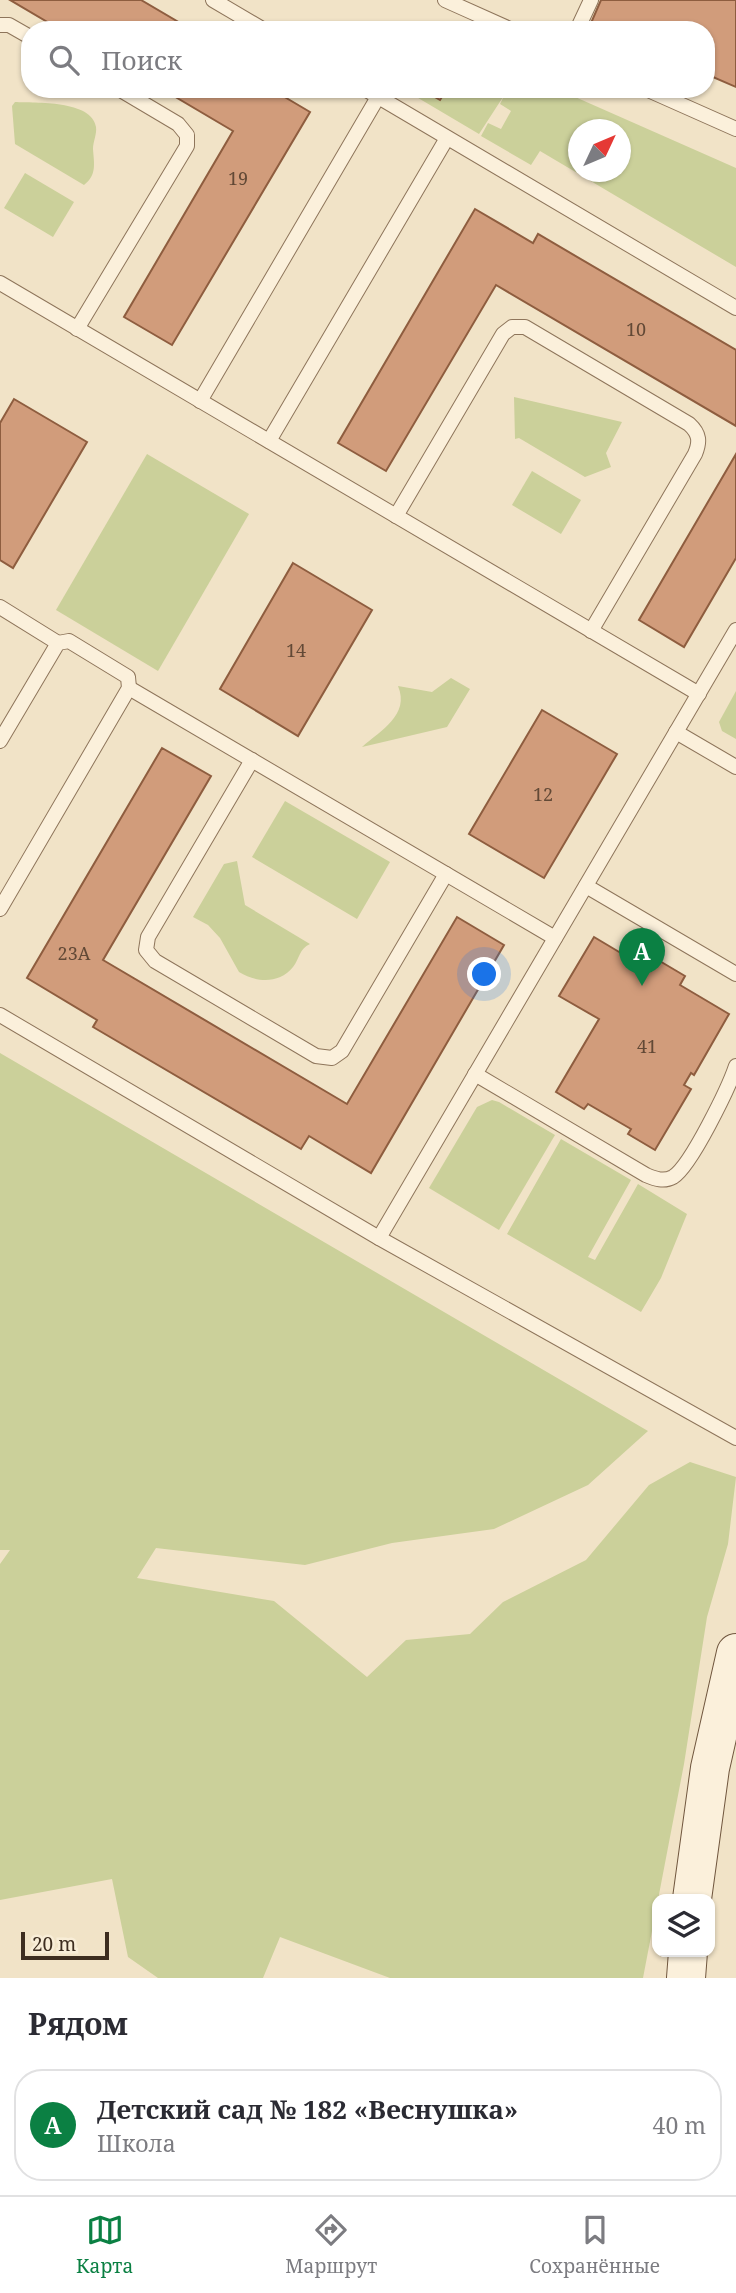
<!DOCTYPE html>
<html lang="ru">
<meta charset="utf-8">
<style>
:root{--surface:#fff;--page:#f2f2f3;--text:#2b2b33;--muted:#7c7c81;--line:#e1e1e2;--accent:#0b8043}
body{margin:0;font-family:"Noto Serif",serif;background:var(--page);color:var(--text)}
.controls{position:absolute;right:21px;bottom:21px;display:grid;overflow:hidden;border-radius:14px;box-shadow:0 2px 5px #0004}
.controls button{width:63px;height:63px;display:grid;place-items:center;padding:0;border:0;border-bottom:2px solid var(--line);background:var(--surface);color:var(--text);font:35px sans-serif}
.compass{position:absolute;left:568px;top:119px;width:63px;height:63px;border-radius:50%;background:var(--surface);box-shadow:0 2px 5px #0004;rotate:46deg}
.scale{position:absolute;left:21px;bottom:18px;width:88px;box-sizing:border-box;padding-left:7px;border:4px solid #3d2d1f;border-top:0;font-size:19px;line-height:24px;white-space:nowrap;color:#3d2d1f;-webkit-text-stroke:5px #f8edd7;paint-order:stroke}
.you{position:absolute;left:485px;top:975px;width:24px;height:24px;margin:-18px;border:5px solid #fff;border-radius:50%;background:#1a73e8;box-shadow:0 0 0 10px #1a73e833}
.badge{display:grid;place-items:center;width:46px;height:46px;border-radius:50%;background:var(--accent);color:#fff;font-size:23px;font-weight:700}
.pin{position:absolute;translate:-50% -58px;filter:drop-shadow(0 2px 4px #0008)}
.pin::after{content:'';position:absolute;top:37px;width:24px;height:21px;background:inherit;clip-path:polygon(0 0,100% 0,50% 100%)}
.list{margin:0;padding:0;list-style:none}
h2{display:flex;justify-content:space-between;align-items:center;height:91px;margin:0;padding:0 28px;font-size:30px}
h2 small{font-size:23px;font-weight:400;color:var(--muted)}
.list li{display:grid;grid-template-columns:46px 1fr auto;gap:21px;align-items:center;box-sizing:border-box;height:112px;margin:0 14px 14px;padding:0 14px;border:2px solid var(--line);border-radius:28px}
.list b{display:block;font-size:26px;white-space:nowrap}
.list p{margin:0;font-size:23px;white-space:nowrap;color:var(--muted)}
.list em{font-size:23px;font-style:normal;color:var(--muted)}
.icon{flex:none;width:38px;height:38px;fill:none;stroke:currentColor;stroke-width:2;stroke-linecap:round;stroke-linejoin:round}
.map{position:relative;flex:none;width:736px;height:1978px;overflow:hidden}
.search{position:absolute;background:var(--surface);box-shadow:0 2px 5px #0004;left:21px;right:21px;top:21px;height:77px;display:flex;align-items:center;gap:18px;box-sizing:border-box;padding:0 24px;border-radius:28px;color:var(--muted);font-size:26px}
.sheet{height:217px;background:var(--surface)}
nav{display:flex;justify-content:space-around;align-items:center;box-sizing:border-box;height:98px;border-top:2px solid var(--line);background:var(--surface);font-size:19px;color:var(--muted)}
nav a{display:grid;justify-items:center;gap:4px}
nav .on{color:var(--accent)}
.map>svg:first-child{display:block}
</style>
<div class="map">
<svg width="736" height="1978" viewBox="0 0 736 1978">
<rect width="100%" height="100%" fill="#f1e3c7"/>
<g fill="#cbd09a" fill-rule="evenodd">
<path d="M403,89H557L736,168V267L540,151L531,165L481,136L488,123L501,129L511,111L500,104L505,94L479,134ZM578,130H620V172H578Z"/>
<path d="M15,102C35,103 92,100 96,127C97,134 93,142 93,149C94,164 97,175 84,185L15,144L12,106Z"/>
<path d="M25,173L74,202L53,237L4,208Z"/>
<path d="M514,397L622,422L606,453L611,467L585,477L519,438L515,439Z"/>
<path d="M147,454L249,514L158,671L56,610Z"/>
<path d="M532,471L581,500L561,534L512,505Z"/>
<path d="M451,678L470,689L447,727L362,747C381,730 410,715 398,686L432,692Z"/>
<path d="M736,691V739L722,731L719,722Z"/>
<path d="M285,801L390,862L357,919L252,857Z"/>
<path d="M237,861L245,905L310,944C299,949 300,958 293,967C279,984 257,983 239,972L220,938L208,925L193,917L224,864Z"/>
<path d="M0,1053L648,1431L588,1485L494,1529L392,1543L305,1565L156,1548L137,1578L274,1601L367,1677L406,1640L470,1634L503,1602L586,1560L649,1485L690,1462L736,1477L728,1544L707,1617L684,1764L643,1978H390L280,1937L263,1978H158L128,1957L112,1879L0,1900V1564L10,1550H0Z"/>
<path d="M492,1100L499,1102L555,1135L499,1230L429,1188L477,1107Z"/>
<path d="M561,1139L631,1180L588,1257L595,1260L638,1184L687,1214L661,1278L641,1312L507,1234Z"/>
</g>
<g fill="#d19c7b" stroke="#8e5d3f" stroke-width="2">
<path d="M10,0H141L192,30H61Z"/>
<path d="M601,0H736V87L706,74V30H606L591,23Z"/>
<path d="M162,89H271L310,112L172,345L124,317L233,131Z"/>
<path d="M421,89H447L440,100Z"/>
<path d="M475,209L533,243L538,234L736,350V426L496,285L386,471L338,443Z"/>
<path d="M14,399L87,442L13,568L0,560V423Z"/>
<path d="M736,454V558L684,647L639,620Z"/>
<path d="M293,563L372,610L298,736L220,689Z"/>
<path d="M542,710L617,754L544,878L469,834Z"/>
<path d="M162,748L211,776L103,960L347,1104L457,917L504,945L371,1173L309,1136L301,1149L93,1027L97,1020L27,978Z"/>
<path d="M594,937L651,971L658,960L685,976L680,985L729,1014L694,1075L691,1073L684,1085L691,1089L655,1150L628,1134L631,1129L588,1104L584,1109L556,1092L599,1019L559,996Z"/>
</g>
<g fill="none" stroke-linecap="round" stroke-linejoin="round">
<g stroke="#8e755b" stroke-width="16">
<g id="lane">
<path d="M213,0L264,30"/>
<path d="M445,0L512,30"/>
<path d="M0,25H9L30,37"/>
<path d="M577,30L591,0"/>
<path d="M365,89L736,308"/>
<path d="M646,89L736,129"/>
<path d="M0,283L699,694"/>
<path d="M77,329L187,146V135L178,124L119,89"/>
<path d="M200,401L378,97"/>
<path d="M269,441L447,138"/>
<path d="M396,516L503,334L512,327H525L689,424C700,434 700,442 695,454L591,631"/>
<path d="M0,607L58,643"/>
<path d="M129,688L555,938"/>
<path d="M676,732L736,767"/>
<path d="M0,741L58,643L69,641L128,677L129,688L0,909"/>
<path d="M252,760L148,937L146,950L155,961L316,1056L332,1058L342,1051L446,874"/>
<path d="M586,886L736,974"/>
<path d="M0,1015L379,1238L736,1438"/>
<path d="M475,1074L646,1175C655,1179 664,1182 673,1177C691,1166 729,1087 736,1066"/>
<path d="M379,1238L736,630"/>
</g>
</g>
<g stroke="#70563e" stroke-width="40">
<g id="secondary">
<path d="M692,1899L710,1768L736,1653"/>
<path d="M686,1978L688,1952"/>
</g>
</g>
<use href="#lane" stroke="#fbf0db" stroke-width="14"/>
<use href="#secondary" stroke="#fbf0db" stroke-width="38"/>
</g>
<g text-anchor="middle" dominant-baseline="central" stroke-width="5" stroke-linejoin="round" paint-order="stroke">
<g font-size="18" fill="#624936">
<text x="238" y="178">19</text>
<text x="636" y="329">10</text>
<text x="296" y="650">14</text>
<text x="543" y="794">12</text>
<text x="74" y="953">23А</text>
<text x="647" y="1046">41</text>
</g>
</g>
</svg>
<div class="controls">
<button><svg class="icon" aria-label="layers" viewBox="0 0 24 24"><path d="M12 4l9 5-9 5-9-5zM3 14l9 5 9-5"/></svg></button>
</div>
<svg class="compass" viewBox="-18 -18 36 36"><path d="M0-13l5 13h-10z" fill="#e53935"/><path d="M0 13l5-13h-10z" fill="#7c7c81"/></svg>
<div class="scale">20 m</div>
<div class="you"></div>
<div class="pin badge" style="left:642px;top:986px">A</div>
<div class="search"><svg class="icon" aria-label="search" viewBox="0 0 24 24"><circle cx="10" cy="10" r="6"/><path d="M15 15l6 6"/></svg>Поиск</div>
</div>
<section class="sheet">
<h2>Рядом<small></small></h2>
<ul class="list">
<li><span class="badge">A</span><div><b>Детский сад № 182 «Веснушка»</b><p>Школа</p></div><em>40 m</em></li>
</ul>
</section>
<nav>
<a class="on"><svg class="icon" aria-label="map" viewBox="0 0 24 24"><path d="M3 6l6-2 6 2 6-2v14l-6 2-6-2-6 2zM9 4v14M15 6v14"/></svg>Карта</a>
<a><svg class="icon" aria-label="directions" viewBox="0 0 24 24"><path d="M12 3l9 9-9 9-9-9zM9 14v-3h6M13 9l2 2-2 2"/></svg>Маршрут</a>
<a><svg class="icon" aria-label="saved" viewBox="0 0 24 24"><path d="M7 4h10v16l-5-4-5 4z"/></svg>Сохранённые</a>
</nav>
